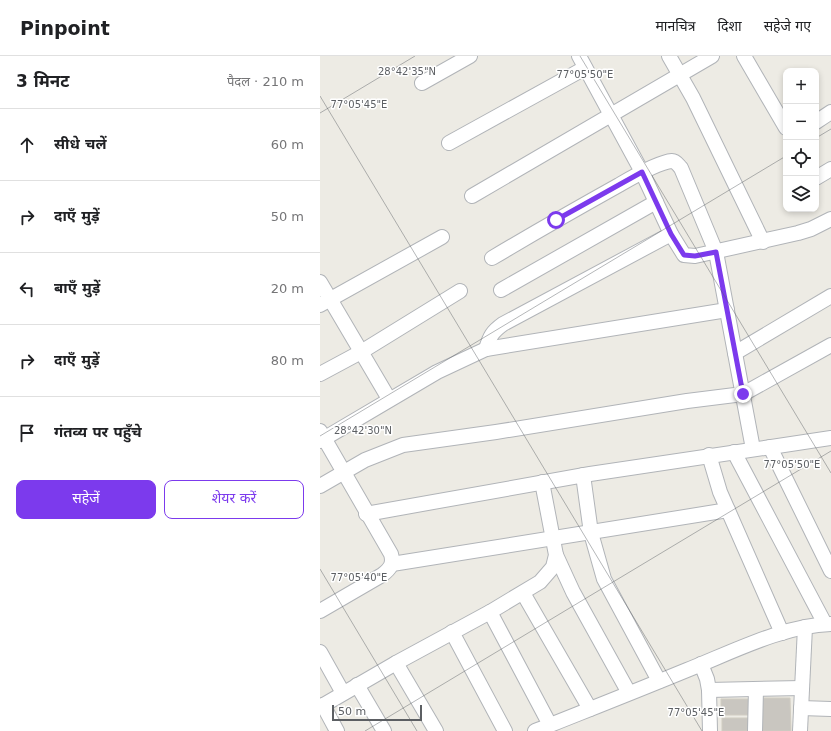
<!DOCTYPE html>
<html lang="hi">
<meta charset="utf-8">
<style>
:root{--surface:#fff;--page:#f2f2f2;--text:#202124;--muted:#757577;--line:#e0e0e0;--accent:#7c3aed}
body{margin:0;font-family:"DejaVu Sans","Noto Sans Devanagari",sans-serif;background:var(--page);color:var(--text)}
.controls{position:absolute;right:12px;top:12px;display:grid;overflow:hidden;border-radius:8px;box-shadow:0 2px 6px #0003}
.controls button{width:36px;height:36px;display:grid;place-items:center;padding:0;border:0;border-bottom:1px solid var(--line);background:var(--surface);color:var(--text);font:20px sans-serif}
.scale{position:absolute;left:12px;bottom:10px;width:90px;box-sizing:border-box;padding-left:4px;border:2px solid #5c5f63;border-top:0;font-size:11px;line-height:14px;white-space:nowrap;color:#5c5f63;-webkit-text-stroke:3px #fff;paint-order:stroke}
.stop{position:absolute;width:12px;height:12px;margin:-9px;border:3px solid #7c3aed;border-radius:50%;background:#fff}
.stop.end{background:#7c3aed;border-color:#fff;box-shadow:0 1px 4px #0008}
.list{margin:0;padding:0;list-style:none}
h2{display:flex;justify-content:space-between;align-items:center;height:52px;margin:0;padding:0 16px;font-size:17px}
h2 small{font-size:13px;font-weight:400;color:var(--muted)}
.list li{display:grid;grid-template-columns:26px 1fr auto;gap:12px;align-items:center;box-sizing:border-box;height:72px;padding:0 16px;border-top:1px solid var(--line)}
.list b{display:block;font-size:15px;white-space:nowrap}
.list em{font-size:13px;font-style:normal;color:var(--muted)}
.actions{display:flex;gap:8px;padding:12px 16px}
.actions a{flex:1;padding:9px 0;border:1px solid var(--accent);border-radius:8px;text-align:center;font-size:14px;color:var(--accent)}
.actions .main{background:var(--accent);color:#fff}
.icon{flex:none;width:22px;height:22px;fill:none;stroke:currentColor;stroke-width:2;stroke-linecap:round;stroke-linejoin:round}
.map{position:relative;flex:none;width:511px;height:675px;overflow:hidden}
header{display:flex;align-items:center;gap:24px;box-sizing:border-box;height:56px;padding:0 20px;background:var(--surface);border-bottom:1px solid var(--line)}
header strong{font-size:19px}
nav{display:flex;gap:22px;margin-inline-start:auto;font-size:14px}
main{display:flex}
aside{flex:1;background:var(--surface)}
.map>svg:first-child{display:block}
</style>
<header>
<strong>Pinpoint</strong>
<nav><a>मानचित्र</a><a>दिशा</a><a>सहेजे गए</a></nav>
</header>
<main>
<aside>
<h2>3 मिनट<small>पैदल · 210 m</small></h2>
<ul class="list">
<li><svg class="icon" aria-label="ahead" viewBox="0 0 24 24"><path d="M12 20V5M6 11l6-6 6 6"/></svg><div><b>सीधे चलें</b></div><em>60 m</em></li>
<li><svg class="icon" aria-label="right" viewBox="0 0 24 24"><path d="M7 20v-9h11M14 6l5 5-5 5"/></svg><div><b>दाएँ मुड़ें</b></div><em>50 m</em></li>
<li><svg class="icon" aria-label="left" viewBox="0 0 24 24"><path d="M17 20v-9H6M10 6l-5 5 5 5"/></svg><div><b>बाएँ मुड़ें</b></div><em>20 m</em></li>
<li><svg class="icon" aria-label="right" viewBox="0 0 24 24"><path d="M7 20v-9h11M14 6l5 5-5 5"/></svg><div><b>दाएँ मुड़ें</b></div><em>80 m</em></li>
<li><svg class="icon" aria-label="arrive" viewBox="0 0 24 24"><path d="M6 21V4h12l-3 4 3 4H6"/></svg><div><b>गंतव्य पर पहुँचे</b></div></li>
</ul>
<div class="actions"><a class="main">सहेजें</a><a>शेयर करें</a></div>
</aside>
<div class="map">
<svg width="511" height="675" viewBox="0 0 511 675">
<rect width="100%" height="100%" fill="#edebe4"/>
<g fill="#c9c6c0" stroke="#d1cdc2">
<path d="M437,642H470L471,675H437Z"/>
<path d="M401,643H431L432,659H401Z"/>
<rect x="402" y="662" width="30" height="13"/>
</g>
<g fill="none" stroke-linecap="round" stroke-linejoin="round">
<g stroke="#b1b4b8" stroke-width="16">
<g id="minor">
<path d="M259,0L322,116L351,178L364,199L375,200L478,177L491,173L511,163"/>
<path d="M349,0L373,42L443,186"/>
<path d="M424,0L466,72"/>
<path d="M102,27L150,0"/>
<path d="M496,66L511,56"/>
<path d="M129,87L265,12"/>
<path d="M496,122L511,113"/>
<path d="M152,140L392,0"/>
<path d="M172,202C214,177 256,153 299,129C311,122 338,106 352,105C356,105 358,109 361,112L396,196L433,393"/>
<path d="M0,226L69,343"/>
<path d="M181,234L336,146"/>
<path d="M0,249L122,181"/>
<path d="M166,293C170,280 172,276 183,268L351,178"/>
<path d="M415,297L511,240"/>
<path d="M0,318L41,296L140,235"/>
<path d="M0,385L117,316L166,293L407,254"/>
<path d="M450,391L511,515"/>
<path d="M414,396L505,568"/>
<path d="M389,399L400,436L462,577"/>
<path d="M263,419L271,477L284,523L339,625"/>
<path d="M0,430L45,404L83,389L176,376L367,345L423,338L511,289"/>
<path d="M46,458L270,418L511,382"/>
<path d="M236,499L253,536L309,637"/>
<path d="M72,508L408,454"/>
<path d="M203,537L270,653"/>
<path d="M0,555L62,519C70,513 74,508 71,498L0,375"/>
<path d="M170,556L230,669"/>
<path d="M132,576L185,675"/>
<path d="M0,596L23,637"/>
<path d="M76,607L116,675"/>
<path d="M381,608L387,623L389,634L390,675"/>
<path d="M37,629L64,675"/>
<path d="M389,634L482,632"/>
<path d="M3,649L17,675"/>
<path d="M0,651L76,607L170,556L220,526L233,511L236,499L222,426"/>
<path d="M481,652L511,653"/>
<path d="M215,675C265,655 316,635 367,614C410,597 464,569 511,568"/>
<path d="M435,675L436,633"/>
<path d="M480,675L485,571"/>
</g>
</g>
<use href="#minor" stroke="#fff" stroke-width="14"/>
</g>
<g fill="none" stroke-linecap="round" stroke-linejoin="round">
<path stroke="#7c3aed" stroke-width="5" d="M236,164L322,116L351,178L364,199L375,200L396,196L423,338"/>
</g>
<path fill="none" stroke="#5c5f63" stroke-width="1" stroke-opacity="0.45" d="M260,0L511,417M0,40L382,675M0,57L95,0M496,82L511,73M0,380L466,100M0,513L97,675M45,675L511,395"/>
<g font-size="10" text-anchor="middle" fill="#5c5f63" stroke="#fff" stroke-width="3" stroke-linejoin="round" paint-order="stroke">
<text x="87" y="19">28°42'35"N</text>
<text x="265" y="22">77°05'50"E</text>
<text x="39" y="52">77°05'45"E</text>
<text x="43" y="378">28°42'30"N</text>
<text x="472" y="412">77°05'50"E</text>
<text x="39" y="525">77°05'40"E</text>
<text x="376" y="660">77°05'45"E</text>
</g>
</svg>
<div class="controls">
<button>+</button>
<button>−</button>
<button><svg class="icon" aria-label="locate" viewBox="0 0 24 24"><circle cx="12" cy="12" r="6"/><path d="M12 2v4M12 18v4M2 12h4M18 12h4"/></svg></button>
<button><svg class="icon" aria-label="layers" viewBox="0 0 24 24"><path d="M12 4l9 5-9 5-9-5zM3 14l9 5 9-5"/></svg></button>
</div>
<div class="scale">50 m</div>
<div class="stop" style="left:236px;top:164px"></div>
<div class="stop end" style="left:423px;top:338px"></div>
</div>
</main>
